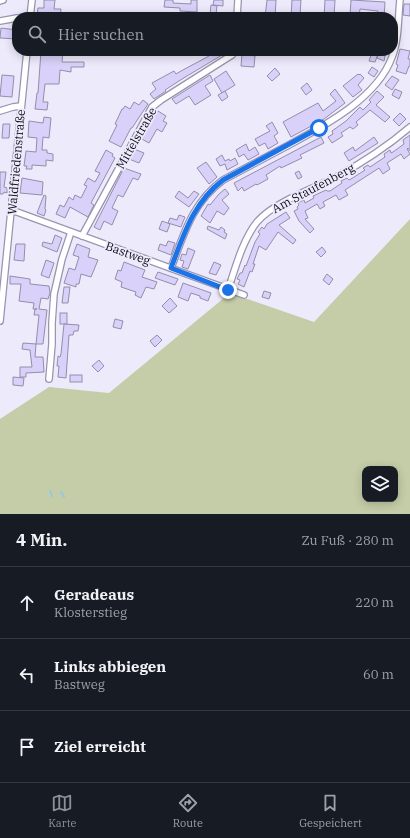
<!DOCTYPE html>
<html lang="de">
<meta charset="utf-8">
<style>
:root{--surface:#171b24;--page:#242831;--text:#f1f3f6;--muted:#9ea1a6;--line:#363941;--accent:#8c9099}
body{margin:0;font-family:"IBM Plex Serif",serif;background:var(--page);color:var(--text)}
.controls{position:absolute;right:12px;bottom:12px;display:grid;overflow:hidden;border-radius:8px;box-shadow:0 2px 10px #0003}
.controls button{width:36px;height:36px;display:grid;place-items:center;padding:0;border:0;border-bottom:1px solid var(--line);background:var(--surface);color:var(--text);font:20px sans-serif}
.stop{position:absolute;width:12px;height:12px;margin:-9px;border:3px solid #1a73e8;border-radius:50%;background:#fff}
.stop.end{background:#1a73e8;border-color:#fff;box-shadow:0 1px 4px #0008}
.list{margin:0;padding:0;list-style:none}
h2{display:flex;justify-content:space-between;align-items:center;height:52px;margin:0;padding:0 16px;font-size:17px}
h2 small{font-size:13px;font-weight:400;color:var(--muted)}
.list li{display:grid;grid-template-columns:26px 1fr auto;gap:12px;align-items:center;box-sizing:border-box;height:72px;padding:0 16px;border-top:1px solid var(--line)}
.list b{display:block;font-size:15px;white-space:nowrap}
.list p{margin:0;font-size:13px;white-space:nowrap;color:var(--muted)}
.list em{font-size:13px;font-style:normal;color:var(--muted)}
.icon{flex:none;width:22px;height:22px;fill:none;stroke:currentColor;stroke-width:2;stroke-linecap:round;stroke-linejoin:round}
.map{position:relative;flex:none;width:410px;height:514px;overflow:hidden}
.search{position:absolute;background:var(--surface);box-shadow:0 2px 10px #0003;left:12px;right:12px;top:12px;height:44px;display:flex;align-items:center;gap:10px;box-sizing:border-box;padding:0 14px;border-radius:16px;color:var(--muted);font-size:15px}
.sheet{height:268px;background:var(--surface)}
nav{display:flex;justify-content:space-around;align-items:center;box-sizing:border-box;height:56px;border-top:1px solid var(--line);background:var(--surface);font-size:11px;color:var(--muted)}
nav a{display:grid;justify-items:center;gap:2px}
nav .on{color:var(--accent)}
.map>svg:first-child{display:block}
</style>
<div class="map">
<svg width="410" height="514" viewBox="0 0 410 514">
<rect width="100%" height="100%" fill="#edeafc"/>
<path fill="#c4cda7" fill-rule="evenodd" d="M410,219V514H0V419L49,387L109,393L230,293L314,322ZM365,469H395V499H365Z"/>
<g fill="none" stroke-linecap="round" stroke-linejoin="round">
<g stroke="#93c9e6" stroke-width="2">
<path d="M50,491L52,496"/>
<path d="M61,492L64,497"/>
</g>
</g>
<g fill="#d9d1f9" stroke="#938eaa">
<path d="M44,0H55L54,9H61L60,17L37,16L38,8H44Z"/>
<path d="M165,0H173V3L191,4V0H197V12L180,11V8L164,7Z"/>
<path d="M214,0H223V6L213,5Z"/>
<path d="M267,0H276L275,17H265Z"/>
<path d="M292,0H301L300,15H298V17H291Z"/>
<path d="M325,0H335L334,17H324Z"/>
<path d="M351,0L385,2L384,17H377L378,11L360,9L359,17L350,15Z"/>
<path d="M404,4H410V16L403,15Z"/>
<path d="M211,5L217,6L216,14H210Z"/>
<path d="M1,28L17,30V39L0,38Z"/>
<path d="M400,49L410,51L408,59H410V66H409L406,74L396,71L398,65L396,64Z"/>
<path d="M41,51H63L62,62H84V67H71V72L60,70L59,84H45L43,102H48L47,110L35,109L37,93H38Z"/>
<path d="M206,51H219L222,55L182,79L165,90L166,91L154,99L150,94L156,89L152,83L174,71L176,74L181,71L209,56Z"/>
<path d="M379,51H386L384,61L377,58Z"/>
<path d="M372,52L378,54L375,62L369,61Z"/>
<path d="M242,54L255,56L254,67L241,66Z"/>
<path d="M372,67L378,71L374,77L368,73Z"/>
<path d="M275,68L280,74L272,81L267,76Z"/>
<path d="M226,71L235,85L222,93L214,79Z"/>
<path d="M358,74L359,75L360,74L364,78L358,85L362,90L353,97L343,86Z"/>
<path d="M2,75L14,76L12,97L0,96Z"/>
<path d="M210,75L213,81L205,86L211,95L195,105L189,96L176,104L172,99Z"/>
<path d="M392,76L399,80L392,90L385,85Z"/>
<path d="M307,83L312,90L306,95L301,88Z"/>
<path d="M335,89L345,103L324,119L291,137L283,122L318,103L323,111L336,101L330,94Z"/>
<path d="M395,89L402,92L399,99L392,95Z"/>
<path d="M225,91L228,97L222,101L218,95Z"/>
<path d="M377,91L384,97L376,105L390,117L385,122L370,110L356,122L358,125L353,129L350,127L341,133L343,136L332,143L328,137L333,134L332,131L346,121L360,107L363,110L371,102L369,100Z"/>
<path d="M143,100L148,104L132,128H131L121,147L109,141L117,125L115,124L122,109H123L125,106L130,109L134,102L139,105Z"/>
<path d="M158,111L166,116L163,121L167,123L162,132L157,129L149,143L140,138L148,124L149,125Z"/>
<path d="M400,113L406,119L399,126L393,120Z"/>
<path d="M44,117L51,118L49,138L43,137L42,150H47V153L53,154V161L46,160V166L32,165V169H26L27,166H24L26,151L36,152L37,138L28,137L29,121L43,123Z"/>
<path d="M272,122L278,133L274,136L278,143L268,149L265,143L259,146L255,139L270,131L266,126Z"/>
<path d="M3,124H10L9,138H2Z"/>
<path d="M410,135V151L408,148L407,149L410,154L404,159L401,154L387,163L390,169L383,174L379,168L345,190L348,195L339,200L336,195L323,202L325,206L320,209L317,204L305,211L308,218L305,219L314,229L310,233L299,221L294,211L298,209L297,207L299,205L298,203L304,200L305,203L314,198L313,196L326,190L327,191H330L342,183L341,181L347,178L349,180L351,179L365,170L363,168L368,165L370,167L385,157L384,154L390,150L391,153L393,152L404,144L403,140Z"/>
<path d="M321,137L324,143L300,155L302,158L281,168L280,166L266,175L268,179L257,185L256,184L244,191L242,187L238,191L234,183Z"/>
<path d="M374,137L378,143L349,161L344,153L353,147L355,151Z"/>
<path d="M246,144L249,151L255,147L259,154L248,160L244,154L239,157L236,150Z"/>
<path d="M134,149L144,153L139,163L129,159Z"/>
<path d="M106,150L113,154L112,156L115,158L91,203L94,205L88,217L70,207L65,218L56,214L60,205L64,207L69,197L73,200L75,195L81,198L87,186L84,185L88,178L95,182L100,173L95,171Z"/>
<path d="M222,155L225,161L229,159L230,161L235,158L238,164L227,170L225,164L220,166L216,159Z"/>
<path d="M206,162L217,177L209,184L197,168Z"/>
<path d="M124,168L141,174L138,180L133,178L123,197L118,195L112,208L118,211L112,225L104,221L100,230L94,227Z"/>
<path d="M299,171L302,177L298,179L295,173Z"/>
<path d="M0,172H6L4,187L7,188V193L4,192L3,194H0Z"/>
<path d="M22,178L43,182L42,195L20,193Z"/>
<path d="M225,189L229,194L222,200L229,208L224,215L217,211L210,223L201,216L208,204L210,205L219,194Z"/>
<path d="M179,191L188,198L194,191L199,194L189,207L175,197Z"/>
<path d="M44,195L46,196L45,209L46,210L44,216L37,213Z"/>
<path d="M286,212L290,218L279,225L296,240L293,244L278,232L266,250L259,246L253,264H255L252,272L250,271L244,287L238,284L240,280L237,279L240,273H242L245,265L246,266L255,242L260,234L258,232L262,227L264,229L267,224Z"/>
<path d="M179,215L185,217L181,227L168,223L170,218L177,220Z"/>
<path d="M162,221L170,224L167,232L159,229Z"/>
<path d="M208,226L219,230L221,227L225,230L224,232L227,234L225,239L207,229Z"/>
<path d="M55,235L62,238L57,252L42,246L43,242L52,244Z"/>
<path d="M168,241L175,243L171,255L158,250L160,244L166,246Z"/>
<path d="M16,244H25L24,261L14,260Z"/>
<path d="M77,244L90,249L88,257L98,260L91,277L81,274L79,284H76V287L64,283L69,268L75,270L79,257L73,255Z"/>
<path d="M322,247L326,252L321,257L316,252Z"/>
<path d="M188,248L195,251L188,269L182,267L184,261L180,260L182,254L186,255Z"/>
<path d="M46,260L54,263L49,278L41,275Z"/>
<path d="M124,262L145,270L142,277L157,282L154,289L146,287L141,298L135,295L136,292L121,287L122,282L115,279L118,270L121,271Z"/>
<path d="M214,262L221,265L216,275L209,273Z"/>
<path d="M158,272L178,279L175,285L155,278Z"/>
<path d="M327,274L333,279L329,285L323,280Z"/>
<path d="M10,276L30,279V284L49,286L50,293L48,299L41,298L39,309L47,310L43,344H36L39,315H34L35,309H37H33L34,303L19,301L21,284H10Z"/>
<path d="M183,283L211,293L208,301L200,298V296L191,293L188,301L178,297Z"/>
<path d="M64,287H70L68,303H62Z"/>
<path d="M264,291L271,293L269,299L262,297Z"/>
<path d="M170,298L177,306L169,313L162,306Z"/>
<rect x="60" y="313" width="7" height="11"/>
<path d="M115,319L123,321L121,329L113,327Z"/>
<path d="M64,324L79,325L78,331H74L73,335H69L66,378L58,377L59,366H57L58,356L60,357L61,354Z"/>
<path d="M157,335L162,340L155,347L150,341Z"/>
<path d="M23,343L36,344L35,357H43L44,372L26,373V377H20V367H32L30,350L22,349Z"/>
<path d="M99,360L104,366L98,372L92,366Z"/>
<rect x="70" y="375" width="12" height="7"/>
<path d="M13,377L24,378L23,386L13,385Z"/>
</g>
<g fill="none" stroke-linecap="round" stroke-linejoin="round">
<g stroke="#9a94b0" stroke-width="8">
<g id="minor">
<path d="M0,1L3,0"/>
<path d="M22,17L30,16"/>
<path d="M30,17L32,0"/>
<path d="M237,17L238,0"/>
<path d="M0,21L17,18"/>
<path d="M0,111L13,107L21,106"/>
<path d="M11,211L17,212L244,295"/>
<path d="M82,236L152,107L161,100L224,60L232,55L235,51"/>
<path d="M171,268C184,234 192,203 223,180C244,169 264,158 285,147C322,127 377,99 392,57C399,40 398,18 400,0"/>
<path d="M228,290C235,269 243,239 257,222C274,202 313,189 336,177C360,164 389,145 410,127"/>
<path d="M0,321L27,51"/>
<path d="M49,379L52,344V323L54,294L62,259L71,232"/>
</g>
</g>
<use href="#minor" stroke="#fff" stroke-width="5.5"/>
</g>
<g fill="none" stroke-linecap="round" stroke-linejoin="round">
<path stroke="#1a73e8" stroke-width="5" d="M228,290L171,268C184,234 193,203 223,180L319,128"/>
</g>
<g text-anchor="middle" dominant-baseline="central" stroke-width="3.5" stroke-linejoin="round" paint-order="stroke">
<g font-size="12" fill="#100e18" stroke="#edeafc">
<text transform="translate(136 138) rotate(-60)">Mittelstraße</text>
<text transform="translate(16 162) rotate(-85)">Waldfriedenstraße</text>
<text transform="translate(313 188) rotate(-28)">Am Staufenberg</text>
<text transform="translate(128 253) rotate(20)">Bastweg</text>
</g>
</g>
</svg>
<div class="controls">
<button><svg class="icon" aria-label="layers" viewBox="0 0 24 24"><path d="M12 4l9 5-9 5-9-5zM3 14l9 5 9-5"/></svg></button>
</div>
<div class="stop" style="left:319px;top:128px"></div>
<div class="stop end" style="left:228px;top:290px"></div>
<div class="search"><svg class="icon" aria-label="search" viewBox="0 0 24 24"><circle cx="10" cy="10" r="6"/><path d="M15 15l6 6"/></svg>Hier suchen</div>
</div>
<section class="sheet">
<h2>4 Min.<small>Zu Fuß · 280 m</small></h2>
<ul class="list">
<li><svg class="icon" aria-label="ahead" viewBox="0 0 24 24"><path d="M12 20V5M6 11l6-6 6 6"/></svg><div><b>Geradeaus</b><p>Klosterstieg</p></div><em>220 m</em></li>
<li><svg class="icon" aria-label="left" viewBox="0 0 24 24"><path d="M17 20v-9H6M10 6l-5 5 5 5"/></svg><div><b>Links abbiegen</b><p>Bastweg</p></div><em>60 m</em></li>
<li><svg class="icon" aria-label="arrive" viewBox="0 0 24 24"><path d="M6 21V4h12l-3 4 3 4H6"/></svg><div><b>Ziel erreicht</b></div></li>
</ul>
</section>
<nav>
<a class="on"><svg class="icon" aria-label="map" viewBox="0 0 24 24"><path d="M3 6l6-2 6 2 6-2v14l-6 2-6-2-6 2zM9 4v14M15 6v14"/></svg>Karte</a>
<a><svg class="icon" aria-label="directions" viewBox="0 0 24 24"><path d="M12 3l9 9-9 9-9-9zM9 14v-3h6M13 9l2 2-2 2"/></svg>Route</a>
<a><svg class="icon" aria-label="saved" viewBox="0 0 24 24"><path d="M7 4h10v16l-5-4-5 4z"/></svg>Gespeichert</a>
</nav>
